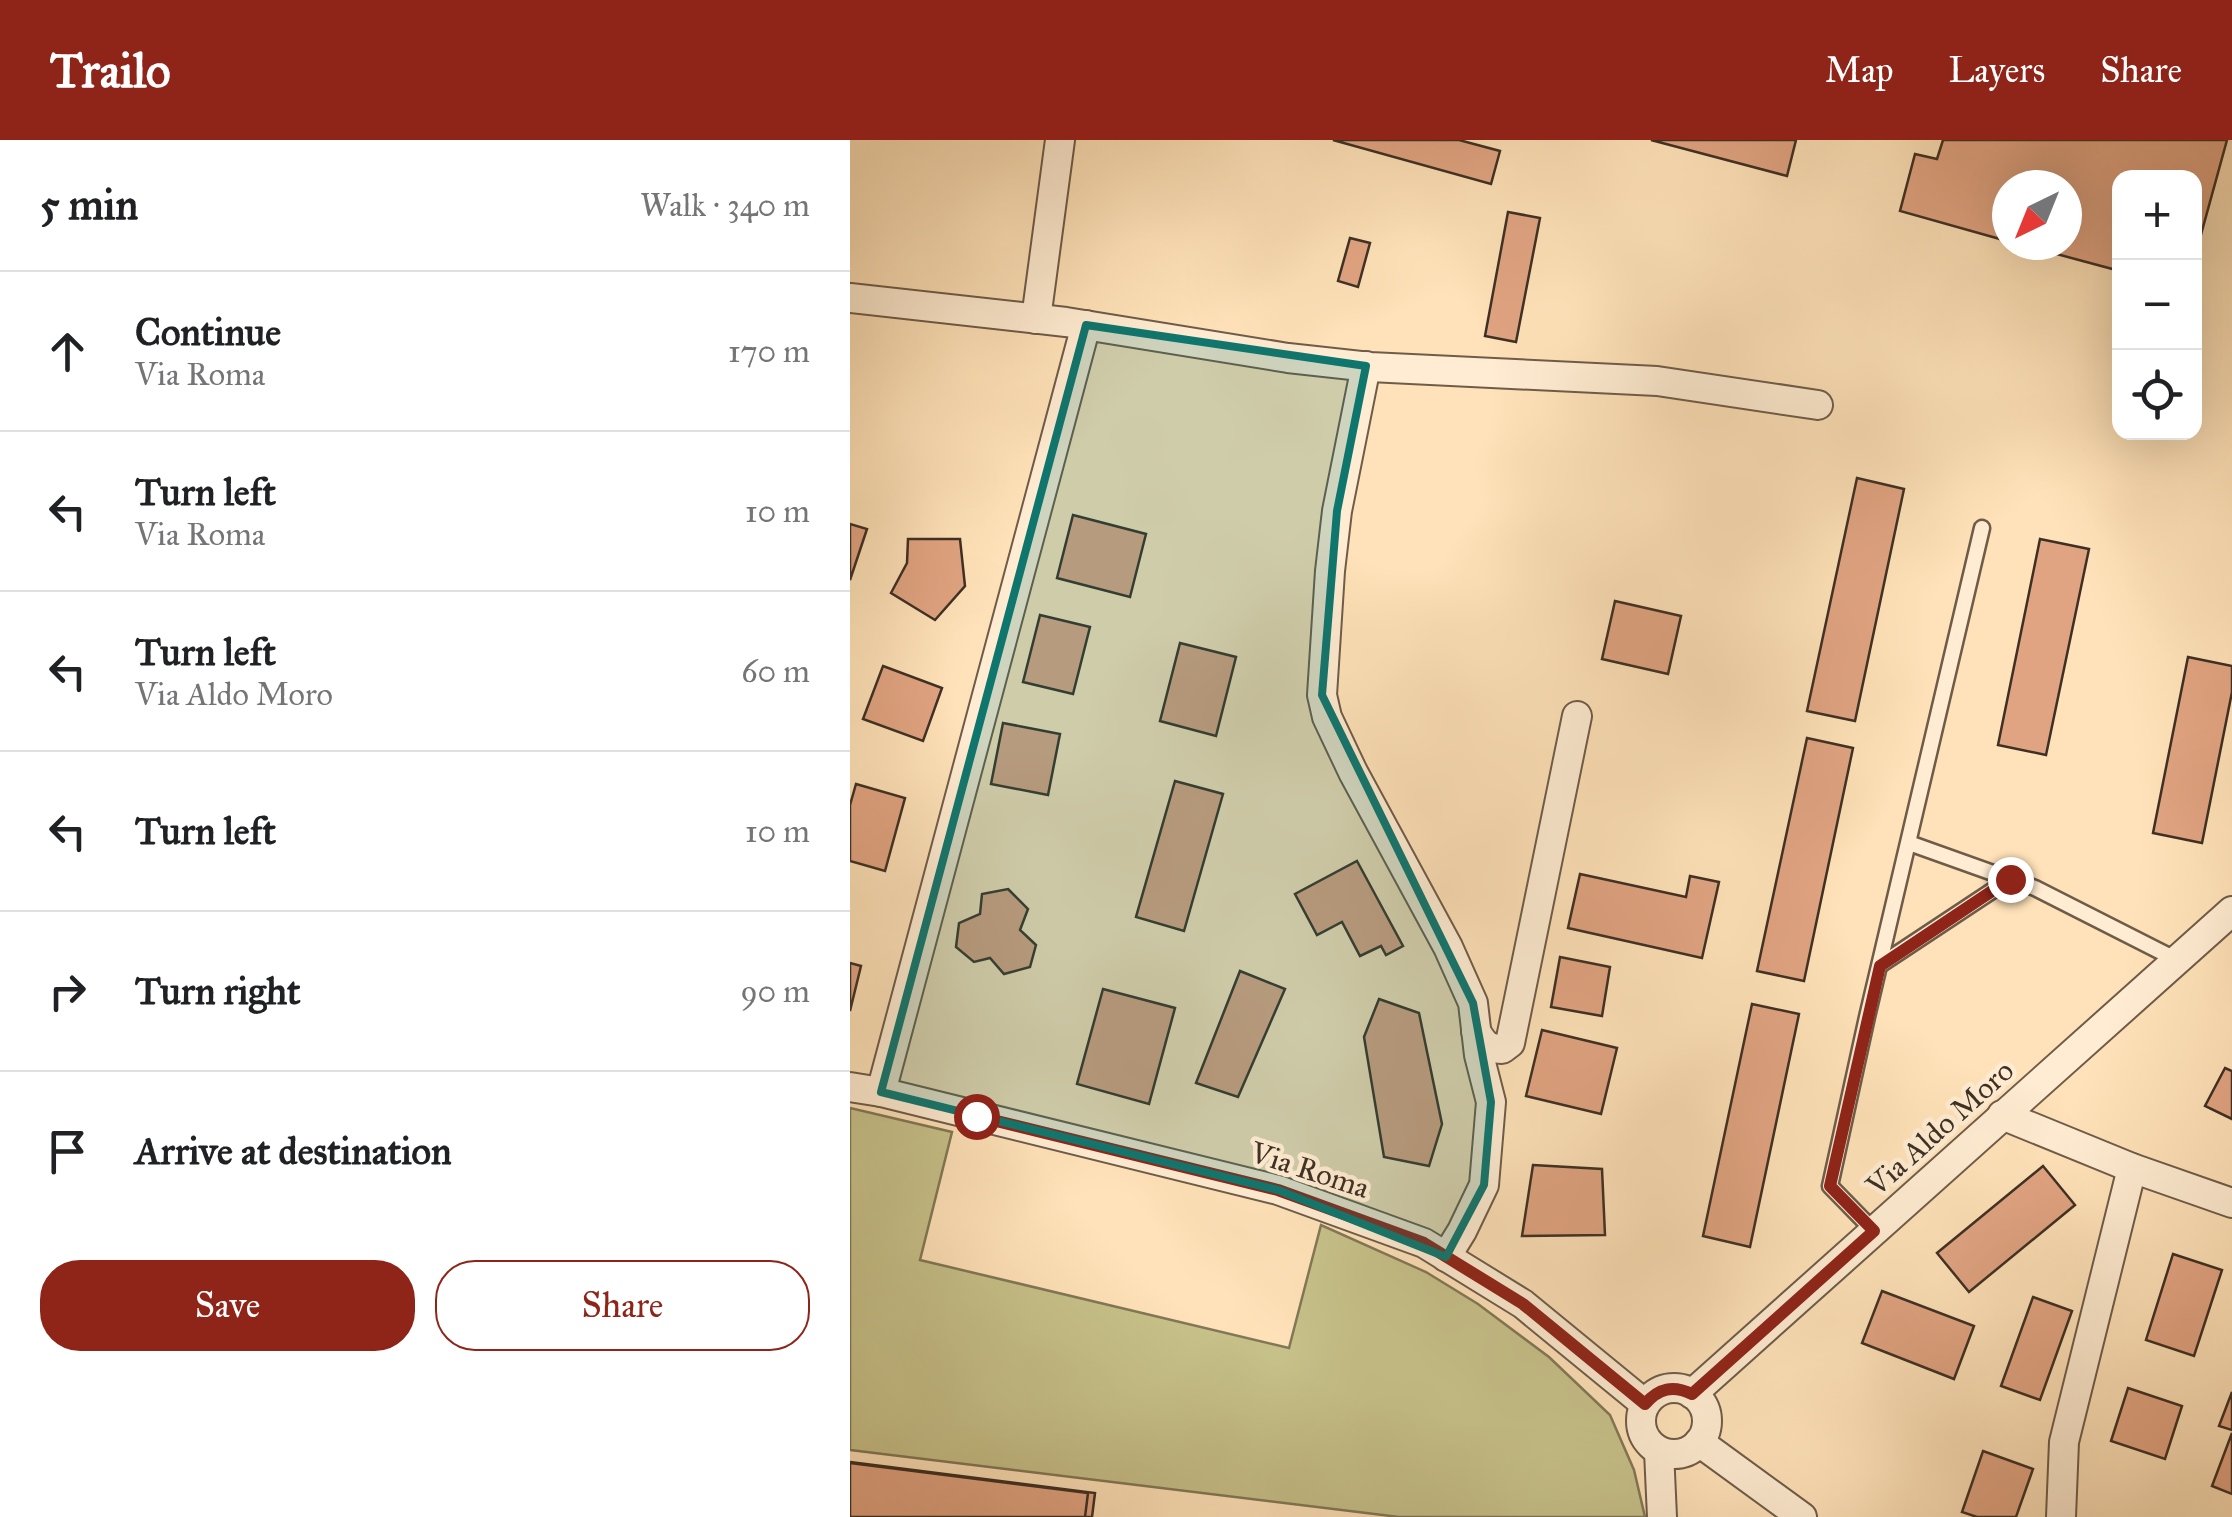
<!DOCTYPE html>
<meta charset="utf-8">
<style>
:root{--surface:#fff;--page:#f6f6f6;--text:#202124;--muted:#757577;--line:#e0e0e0;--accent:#8f2418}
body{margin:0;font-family:"IM FELL Great Primer",serif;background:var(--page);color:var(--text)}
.controls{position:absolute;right:30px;top:30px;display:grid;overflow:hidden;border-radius:20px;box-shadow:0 10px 40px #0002}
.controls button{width:90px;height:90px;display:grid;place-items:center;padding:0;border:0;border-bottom:2px solid var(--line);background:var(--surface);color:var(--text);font:50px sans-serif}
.compass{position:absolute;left:1142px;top:30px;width:90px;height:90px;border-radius:50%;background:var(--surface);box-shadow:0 10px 40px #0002;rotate:223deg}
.stop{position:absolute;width:30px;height:30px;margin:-22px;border:8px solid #8f2418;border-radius:50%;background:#fff}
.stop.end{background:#8f2418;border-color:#fff;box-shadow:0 2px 10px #0008}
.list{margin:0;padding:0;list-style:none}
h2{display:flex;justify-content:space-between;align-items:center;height:130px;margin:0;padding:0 40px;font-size:42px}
h2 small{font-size:32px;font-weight:400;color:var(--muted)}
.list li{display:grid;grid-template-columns:65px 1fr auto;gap:30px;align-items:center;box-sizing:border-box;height:160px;padding:0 40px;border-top:2px solid var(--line)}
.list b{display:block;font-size:38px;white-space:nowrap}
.list p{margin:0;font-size:32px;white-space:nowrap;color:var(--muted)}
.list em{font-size:32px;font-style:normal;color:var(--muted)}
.actions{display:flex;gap:20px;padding:30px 40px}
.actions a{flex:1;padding:22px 0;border:2px solid var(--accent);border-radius:40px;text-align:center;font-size:35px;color:var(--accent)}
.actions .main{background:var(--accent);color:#fff}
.icon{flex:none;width:55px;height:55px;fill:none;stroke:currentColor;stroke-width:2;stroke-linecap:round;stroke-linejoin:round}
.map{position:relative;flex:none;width:1382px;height:1377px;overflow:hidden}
header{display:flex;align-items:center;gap:60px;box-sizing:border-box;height:140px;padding:0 50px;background:var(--accent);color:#fff}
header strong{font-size:48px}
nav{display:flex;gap:55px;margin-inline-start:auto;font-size:35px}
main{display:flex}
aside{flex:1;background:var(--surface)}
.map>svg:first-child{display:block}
</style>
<header>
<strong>Trailo</strong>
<nav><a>Map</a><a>Layers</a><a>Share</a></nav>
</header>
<main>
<aside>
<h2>5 min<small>Walk · 340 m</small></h2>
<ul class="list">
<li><svg class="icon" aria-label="ahead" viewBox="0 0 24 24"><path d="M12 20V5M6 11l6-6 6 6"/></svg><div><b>Continue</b><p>Via Roma</p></div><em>170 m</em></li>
<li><svg class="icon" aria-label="left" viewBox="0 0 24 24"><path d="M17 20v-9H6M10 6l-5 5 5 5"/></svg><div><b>Turn left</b><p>Via Roma</p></div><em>10 m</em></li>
<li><svg class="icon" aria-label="left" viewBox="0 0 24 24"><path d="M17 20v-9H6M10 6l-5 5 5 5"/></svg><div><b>Turn left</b><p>Via Aldo Moro</p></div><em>60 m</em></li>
<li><svg class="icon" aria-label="left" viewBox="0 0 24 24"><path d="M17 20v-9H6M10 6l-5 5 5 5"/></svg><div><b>Turn left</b></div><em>10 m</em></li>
<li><svg class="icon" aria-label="right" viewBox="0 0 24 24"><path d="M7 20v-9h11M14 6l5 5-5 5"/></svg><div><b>Turn right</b></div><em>90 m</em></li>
<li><svg class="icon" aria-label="arrive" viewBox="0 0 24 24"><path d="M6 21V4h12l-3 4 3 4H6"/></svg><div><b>Arrive at destination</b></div></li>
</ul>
<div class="actions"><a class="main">Save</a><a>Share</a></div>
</aside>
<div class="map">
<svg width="1382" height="1377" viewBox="0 0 1382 1377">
<rect width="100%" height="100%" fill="#ffe2b9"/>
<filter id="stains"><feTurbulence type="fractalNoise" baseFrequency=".002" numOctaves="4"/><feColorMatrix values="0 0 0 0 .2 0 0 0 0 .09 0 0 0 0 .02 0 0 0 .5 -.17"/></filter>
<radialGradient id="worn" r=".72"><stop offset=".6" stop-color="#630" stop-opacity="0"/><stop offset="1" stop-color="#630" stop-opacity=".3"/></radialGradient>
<path fill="#c7c18a" stroke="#827857" stroke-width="2.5" d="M0,968L102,992L70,1120L439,1208L471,1085L576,1132L628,1164L699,1217L760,1275L784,1330L795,1377H549L0,1310Z"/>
<g fill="#e1a482" stroke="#3d3024" stroke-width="2.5">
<path d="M483,0H609L650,11L641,44Z"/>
<path d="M801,0H946L937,36Z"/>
<path d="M1093,0H1377L1344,120V38H1270V131L1173,105H1217V45H1157V101L1050,71L1065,14L1087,19Z"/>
<path d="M658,72L690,78L666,202L635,196Z"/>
<path d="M500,98L520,103L508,147L488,141Z"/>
<path d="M1007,338L1054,349L1005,581L957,571Z"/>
<path d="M223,375L296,394L280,457L207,438Z"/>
<path d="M0,384L17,389L0,440Z"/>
<path d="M58,399H110L115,446L85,480L41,453L57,423Z"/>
<path d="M1190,399L1239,409L1196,615L1148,605Z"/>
<path d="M765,461L831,476L818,534L752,519Z"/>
<path d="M190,475L240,487L223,554L173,542Z"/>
<path d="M330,503L386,517L366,596L310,581Z"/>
<path d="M1338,517L1382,526V552L1352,703L1303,693Z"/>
<path d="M33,526L92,548L73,601L13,579Z"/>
<path d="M153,583L210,594L198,655L141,644Z"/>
<path d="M957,598L1003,608L954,841L907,831Z"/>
<path d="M325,641L373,654L334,791L286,777Z"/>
<path d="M6,644L55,658L35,731L0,721V665Z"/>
<path d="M507,721L553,806L536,815L531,806L510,816L492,782L467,795L445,754Z"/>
<path d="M730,734L836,757L840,736L869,742L852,818L718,788Z"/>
<path d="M158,749L178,769L170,790L186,805L180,827L154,834L140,818L124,822L106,807L109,783L130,774L132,754Z"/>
<path d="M710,817L760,827L752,876L701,867Z"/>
<path d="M0,823L11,826L0,871Z"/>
<path d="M390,831L435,849L388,957L346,943Z"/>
<path d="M253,849L325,868L299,964L227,944Z"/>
<path d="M529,859L569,873L592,984L579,1026L534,1017L514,897Z"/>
<path d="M902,864L949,874L900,1107L853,1096Z"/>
<path d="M692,890L767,908L751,974L676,956Z"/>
<path d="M1375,928L1382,931V979L1355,966Z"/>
<path d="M683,1025L752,1029L755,1095L672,1096Z"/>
<path d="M1193,1026L1225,1065L1119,1152L1087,1113Z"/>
<path d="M1323,1114L1372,1130L1344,1216L1296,1200Z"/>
<path d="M1032,1151L1124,1186L1104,1239L1012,1203Z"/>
<path d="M1183,1157L1222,1171L1190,1260L1151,1246Z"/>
<path d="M1278,1248L1332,1266L1315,1319L1261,1301Z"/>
<path d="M1382,1252V1290L1369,1286Z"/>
<path d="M1382,1293V1354L1362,1346Z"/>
<path d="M1133,1311L1183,1329L1166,1377H1127L1112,1372Z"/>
<path d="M0,1322L245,1353L242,1377H0Z"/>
<path d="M0,1323L238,1353L235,1377H0Z"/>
</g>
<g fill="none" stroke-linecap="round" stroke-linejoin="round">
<g stroke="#6e5c49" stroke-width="19">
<g id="service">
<path d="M1059,703L1185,748L1327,820"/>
<path d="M1030,825L1160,739"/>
<path d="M1024,1091L980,1046L1017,877L1132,388"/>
</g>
</g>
<g stroke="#6e5c49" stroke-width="32">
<g id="minor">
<path d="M0,158L216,182L438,218L520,227L807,241L968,265"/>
<path d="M186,179L210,0"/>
<path d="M516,226L487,371L480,431L472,555L477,577L503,632L598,807L623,863L629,915L641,962L634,1045L612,1091L596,1117"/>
<path d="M626,891C633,904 638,909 652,909L660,903L727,576"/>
<path d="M0,947L31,952L428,1050L574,1103L673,1164L795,1264"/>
<path d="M31,952L236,185"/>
<path d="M1152,975L1282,1028L1382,1063"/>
<circle cx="824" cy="1281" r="33"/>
<path d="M842,1254L1382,771"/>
<path d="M849,1302L952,1377"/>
<path d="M809,1311L812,1377"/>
<path d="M1211,1377L1214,1302L1282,1028"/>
</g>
</g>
<use href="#service" stroke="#ffecd2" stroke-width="14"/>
<use href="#minor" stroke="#ffecd2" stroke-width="28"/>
</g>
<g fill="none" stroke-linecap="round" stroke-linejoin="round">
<path stroke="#8f2418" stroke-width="12" d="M126,976L428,1050L574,1103L673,1164L795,1264C809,1248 823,1245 842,1254L1024,1091L980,1046L1030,826L1160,739"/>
</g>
<path fill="#0f766e" fill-opacity="0.2" stroke="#0f766e" stroke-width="8" stroke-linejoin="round" d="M236,185L516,226L487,371L472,555L623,863L641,962L634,1045L596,1117L428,1050L31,952Z"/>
<g text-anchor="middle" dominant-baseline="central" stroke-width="9" stroke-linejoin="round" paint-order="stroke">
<g font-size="30" fill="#3d3024" stroke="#ffecd2">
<text transform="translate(1090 988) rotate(-42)">Via Aldo Moro</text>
<text transform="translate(460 1030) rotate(18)">Via Roma</text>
</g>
</g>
<rect width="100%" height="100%" filter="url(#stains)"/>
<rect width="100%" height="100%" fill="url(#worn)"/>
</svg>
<div class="controls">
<button>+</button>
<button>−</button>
<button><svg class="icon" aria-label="locate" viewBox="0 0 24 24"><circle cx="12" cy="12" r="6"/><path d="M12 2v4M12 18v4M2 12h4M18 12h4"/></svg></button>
</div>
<svg class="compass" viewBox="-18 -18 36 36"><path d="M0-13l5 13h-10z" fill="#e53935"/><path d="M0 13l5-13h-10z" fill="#757577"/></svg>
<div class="stop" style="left:126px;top:976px"></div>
<div class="stop end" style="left:1160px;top:739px"></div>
</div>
</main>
